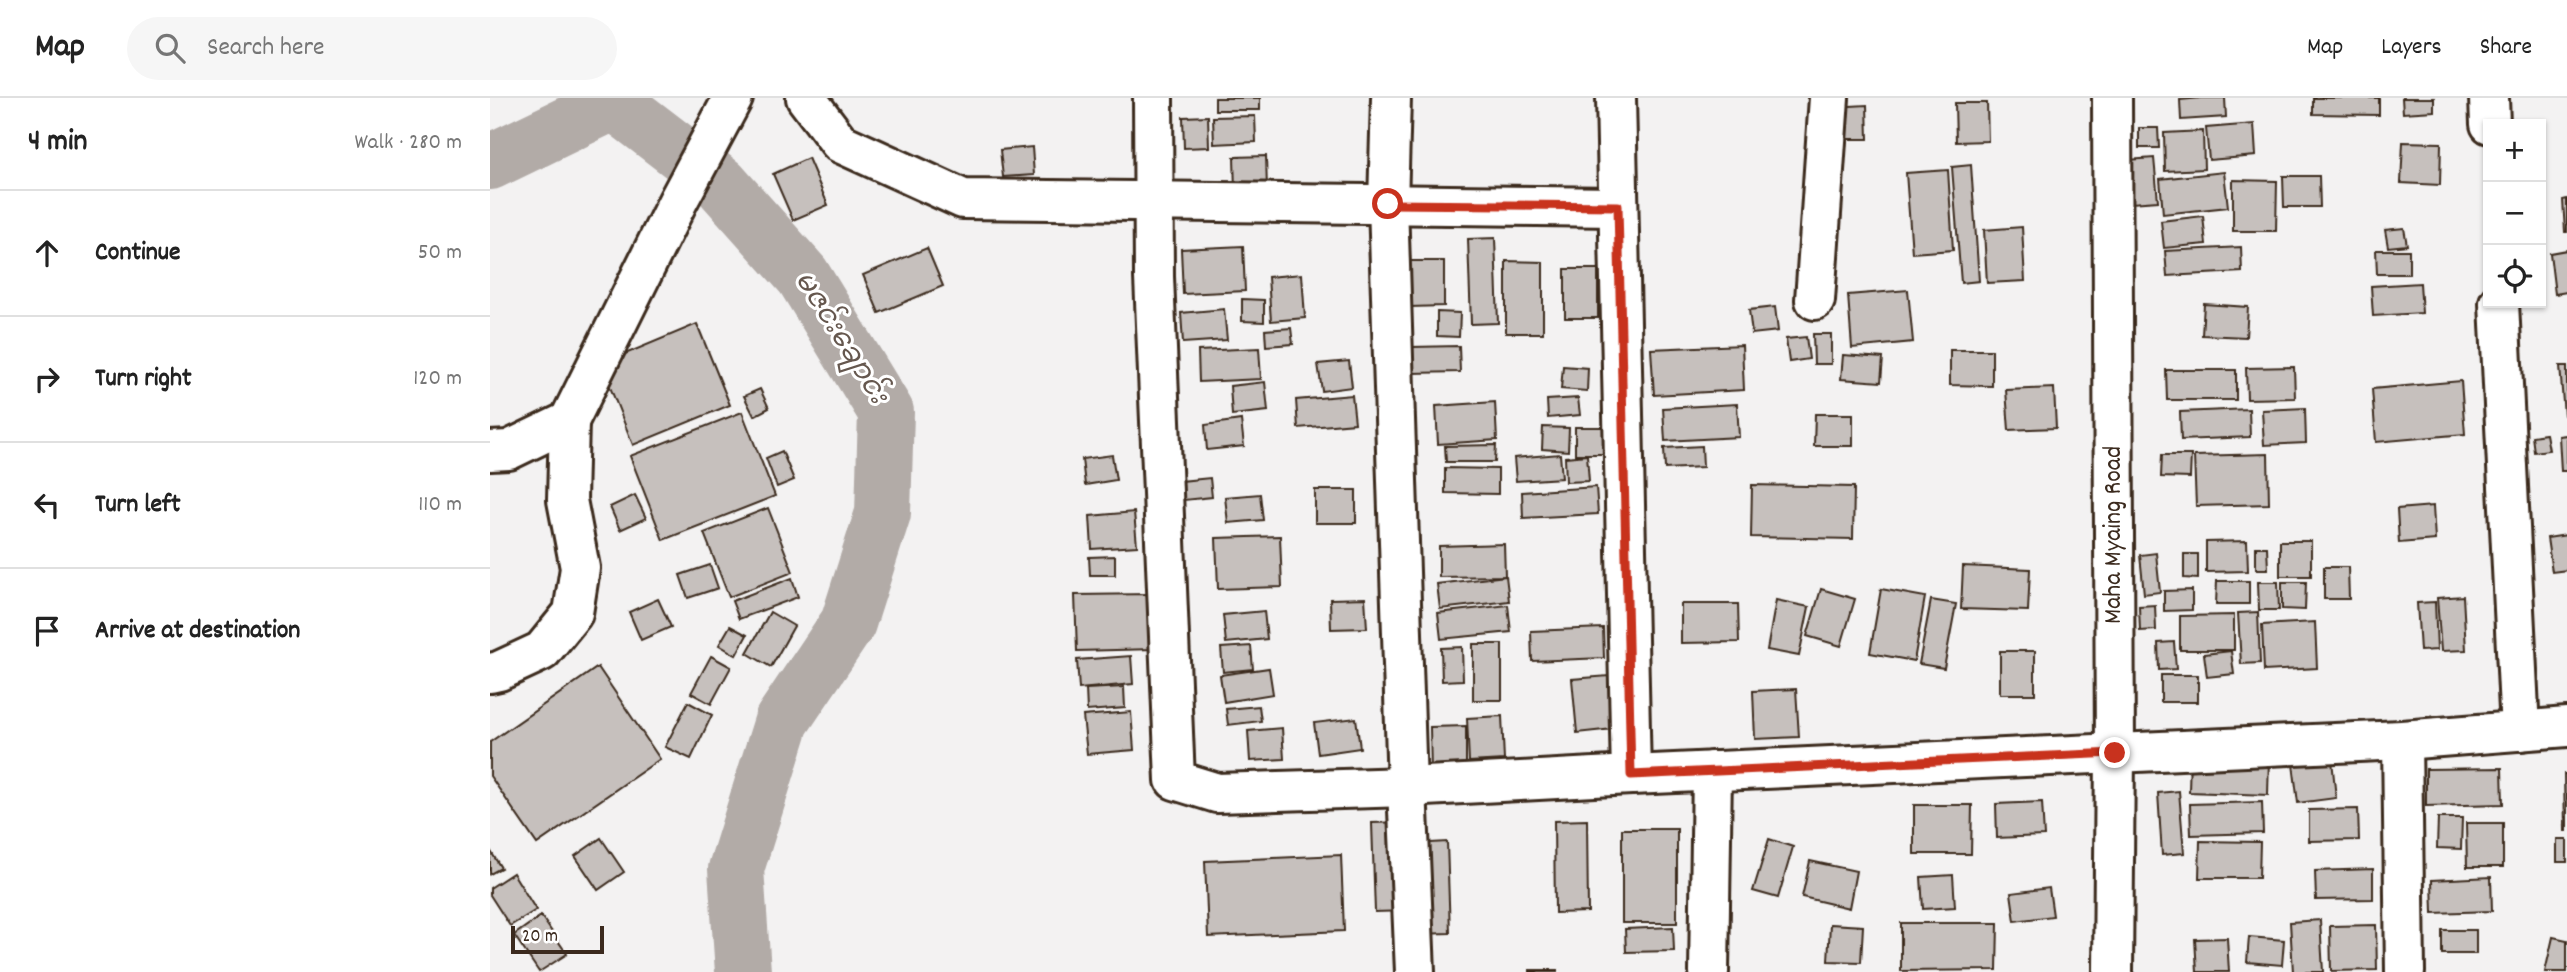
<!DOCTYPE html>
<meta charset="utf-8">
<style>
:root{--surface:#fff;--page:#f6f6f6;--text:#222;--muted:#767676;--line:#e0e0e0}
body{margin:0;font-family:Dekko,"Noto Sans Myanmar",sans-serif;background:var(--page);color:var(--text)}
.controls{position:absolute;right:21px;top:21px;display:grid;overflow:hidden;border-radius:0px;box-shadow:0 2px 5px #0004}
.controls button{width:63px;height:63px;display:grid;place-items:center;padding:0;border:0;border-bottom:2px solid var(--line);background:var(--surface);color:var(--text);font:35px sans-serif}
.scale{position:absolute;left:21px;bottom:18px;width:93px;box-sizing:border-box;padding-left:7px;border:4px solid #3b2a1e;border-top:0;font-size:19px;line-height:24px;white-space:nowrap;color:#3b2a1e;-webkit-text-stroke:5px #fff;paint-order:stroke}
.stop{position:absolute;width:21px;height:21px;margin:-16px;border:5px solid #c8321e;border-radius:50%;background:#fff}
.stop.end{background:#c8321e;border-color:#fff;box-shadow:0 2px 7px #0008}
.list{margin:0;padding:0;list-style:none}
h2{display:flex;justify-content:space-between;align-items:center;height:91px;margin:0;padding:0 28px;font-size:30px}
h2 small{font-size:23px;font-weight:400;color:var(--muted)}
.list li{display:grid;grid-template-columns:46px 1fr auto;gap:21px;align-items:center;box-sizing:border-box;height:126px;padding:0 28px;border-top:2px solid var(--line)}
.list b{display:block;font-size:26px;white-space:nowrap}
.list em{font-size:23px;font-style:normal;color:var(--muted)}
.icon{flex:none;width:38px;height:38px;fill:none;stroke:currentColor;stroke-width:2;stroke-linecap:round;stroke-linejoin:round}
.map{position:relative;flex:none;width:2077px;height:874px;overflow:hidden}
header{display:flex;align-items:center;gap:42px;box-sizing:border-box;height:98px;padding:0 35px;background:var(--surface);border-bottom:2px solid var(--line)}
header strong{font-size:33px}
nav{display:flex;gap:38px;margin-inline-start:auto;font-size:24px}
.search{width:490px;height:63px;background:var(--page);display:flex;align-items:center;gap:18px;box-sizing:border-box;padding:0 24px;border-radius:38px;color:var(--muted);font-size:26px}
main{display:flex}
aside{flex:1;background:var(--surface)}
.map>svg:first-child{display:block}
</style>
<header>
<strong>Map</strong>
<div class="search"><svg class="icon" aria-label="search" viewBox="0 0 24 24"><circle cx="10" cy="10" r="6"/><path d="M15 15l6 6"/></svg>Search here</div>
<nav><a>Map</a><a>Layers</a><a>Share</a></nav>
</header>
<main>
<aside>
<h2>4 min<small>Walk · 280 m</small></h2>
<ul class="list">
<li><svg class="icon" aria-label="ahead" viewBox="0 0 24 24"><path d="M12 20V5M6 11l6-6 6 6"/></svg><div><b>Continue</b></div><em>50 m</em></li>
<li><svg class="icon" aria-label="right" viewBox="0 0 24 24"><path d="M7 20v-9h11M14 6l5 5-5 5"/></svg><div><b>Turn right</b></div><em>120 m</em></li>
<li><svg class="icon" aria-label="left" viewBox="0 0 24 24"><path d="M17 20v-9H6M10 6l-5 5 5 5"/></svg><div><b>Turn left</b></div><em>110 m</em></li>
<li><svg class="icon" aria-label="arrive" viewBox="0 0 24 24"><path d="M6 21V4h12l-3 4 3 4H6"/></svg><div><b>Arrive at destination</b></div></li>
</ul>
</aside>
<div class="map">
<svg width="2077" height="874" viewBox="0 0 2077 874">
<rect width="100%" height="100%" fill="#f3f2f2"/>
<filter id="ink" filterUnits="userSpaceOnUse"><feTurbulence type="fractalNoise" baseFrequency=".0143" numOctaves="2"/><feDisplacementMap in="SourceGraphic" scale="14" xChannelSelector="R" yChannelSelector="G"/><feConvolveMatrix kernelMatrix="1 2 1 2 8 2 1 2 1" color-interpolation-filters="sRGB"/></filter>
<g filter="url(#ink)">
<g fill="none" stroke-linecap="round" stroke-linejoin="round">
<path stroke="#b2aba7" stroke-width="56" d="M0,64L124,4L231,86L313,178L396,314L393,415L358,525L292,623L246,771L253,874"/>
</g>
<g fill="#c6c0bd" stroke="#3b2a1e" stroke-width="2">
<rect x="725" y="0" width="45" height="12"/>
<path d="M1711,0H1735L1736,19L1691,22L1690,2Z"/>
<path d="M1823,0H1889V17L1823,16Z"/>
<path d="M1912,0H1944V13L1913,15Z"/>
<path d="M1465,5H1497L1498,43L1466,44Z"/>
<path d="M1377,7L1378,41H1343L1342,9Z"/>
<path d="M718,18L719,49L694,50L693,19Z"/>
<path d="M765,18L766,44L724,46L723,19Z"/>
<path d="M1764,26L1766,58L1719,62L1716,30Z"/>
<path d="M1649,30H1668L1669,50H1649Z"/>
<path d="M1713,33L1714,71L1675,73L1674,35Z"/>
<path d="M1913,44L1951,45L1950,87L1911,85Z"/>
<path d="M542,49L544,77L513,79L510,52Z"/>
<path d="M776,58L777,92H745L744,59Z"/>
<path d="M318,60L338,107L303,122L283,76Z"/>
<path d="M1664,60L1668,103L1641,105L1638,62Z"/>
<path d="M1481,67L1489,183L1471,185L1462,69Z"/>
<path d="M1458,72L1463,152L1422,155L1416,75Z"/>
<path d="M1734,74L1738,109L1673,116L1670,81Z"/>
<path d="M1793,78H1829L1830,109H1794Z"/>
<path d="M1743,82L1787,83L1786,133H1743Z"/>
<path d="M2077,101V134H2075L2073,102Z"/>
<path d="M1713,118L1716,146L1674,150L1671,123Z"/>
<path d="M1532,129L1535,183L1497,185L1494,132Z"/>
<path d="M1914,130L1917,147L1898,149L1895,132Z"/>
<path d="M1005,140L1008,225L981,226L978,141Z"/>
<path d="M753,148L755,193L693,196L691,151Z"/>
<path d="M1751,149L1752,174L1677,178L1675,153Z"/>
<path d="M437,150L453,188L389,215L373,177Z"/>
<path d="M1886,152H1919V176H1887Z"/>
<path d="M2077,152V194L2065,196L2060,155Z"/>
<path d="M920,163H954V208L920,209Z"/>
<path d="M1016,163L1053,164V235H1016Z"/>
<rect x="1075" y="171" width="33" height="49"/>
<path d="M812,176L815,220L781,223L778,179Z"/>
<path d="M1930,185L1932,215L1883,218L1881,188Z"/>
<path d="M1418,192L1423,244L1362,250L1358,197Z"/>
<path d="M752,201L774,202V224L752,223Z"/>
<path d="M1714,206L1758,209L1756,239L1712,237Z"/>
<path d="M1285,209L1288,233L1262,236L1259,212Z"/>
<path d="M734,211L737,242L693,245L691,215Z"/>
<path d="M947,214L970,215L969,239L947,238Z"/>
<path d="M207,226L240,307L143,347L111,266Z"/>
<path d="M801,230L803,246L776,248L775,232Z"/>
<path d="M1323,236H1341V266H1324Z"/>
<path d="M1316,239L1319,261L1299,264L1296,241Z"/>
<path d="M1252,247L1254,292L1164,297L1161,251Z"/>
<path d="M969,248L970,274L921,275V249Z"/>
<path d="M769,250L771,281L709,284L708,253Z"/>
<path d="M1460,252H1502V288L1460,287Z"/>
<path d="M1353,257L1393,260L1391,284L1351,281Z"/>
<path d="M859,263L862,289L832,293L828,266Z"/>
<path d="M1073,268L1098,270L1097,293L1071,291Z"/>
<path d="M2070,268H2077V317H2074Z"/>
<path d="M1804,269L1805,300L1757,301L1756,270Z"/>
<path d="M1676,272H1746V302H1677Z"/>
<path d="M1971,283L1975,336L1886,344L1882,291Z"/>
<path d="M775,284L778,313L742,317L740,288Z"/>
<path d="M1564,290L1566,330L1519,332L1516,292Z"/>
<path d="M270,291L279,310L264,318L254,298Z"/>
<path d="M862,297L865,325L808,330L806,302Z"/>
<path d="M1088,300L1090,317L1058,320L1057,302Z"/>
<path d="M1005,304L1007,342L948,346L946,308Z"/>
<path d="M1247,306L1249,339L1175,343L1173,310Z"/>
<path d="M1815,310L1816,345L1774,347L1772,312Z"/>
<path d="M1759,311L1760,339L1691,342L1690,314Z"/>
<path d="M252,314L285,398L173,442L140,358Z"/>
<path d="M1325,316H1363V348H1324Z"/>
<path d="M751,322L754,348L717,352L715,327Z"/>
<path d="M1053,329L1079,330L1078,353L1052,351Z"/>
<rect x="1085" y="329" width="30" height="27"/>
<path d="M2056,336L2059,352L2044,354L2042,338Z"/>
<path d="M2077,337V373H2071L2069,338Z"/>
<path d="M1006,347L1005,364H956L955,348Z"/>
<path d="M1212,348L1213,369L1175,371L1174,350Z"/>
<path d="M292,353L304,382L287,389L276,360Z"/>
<path d="M1070,356L1072,380L1026,383L1024,360Z"/>
<path d="M1778,356L1779,406L1706,408L1704,358Z"/>
<path d="M622,357L626,382L595,387L592,361Z"/>
<path d="M1097,357L1099,383L1076,384L1075,359Z"/>
<path d="M1672,357H1701L1700,380L1671,379Z"/>
<path d="M955,370L1008,371V396L955,395Z"/>
<path d="M720,380L722,399L694,402L691,383Z"/>
<path d="M1262,387L1364,389L1363,441L1261,439Z"/>
<path d="M1106,389L1108,416L1033,420L1032,394Z"/>
<rect x="825" y="392" width="41" height="33"/>
<path d="M770,396L773,422L738,425L735,399Z"/>
<path d="M145,397L156,420L130,432L120,409Z"/>
<path d="M1943,408L1945,442L1909,445L1907,411Z"/>
<path d="M278,410L303,474L239,499L214,435Z"/>
<path d="M644,414L647,448L602,451L600,418Z"/>
<path d="M2077,437V472L2062,474L2057,440Z"/>
<path d="M790,438L792,489L728,491L726,440Z"/>
<path d="M1757,443L1758,473L1716,474V444Z"/>
<rect x="1790" y="443" width="31" height="35"/>
<path d="M1014,446L1015,478L949,479V448Z"/>
<path d="M1766,449H1777L1778,471H1766Z"/>
<path d="M1666,455L1670,494L1654,496L1650,457Z"/>
<path d="M1694,456H1708V481L1694,480Z"/>
<path d="M625,458V477H600L599,459Z"/>
<path d="M220,467L228,490L198,500L190,477Z"/>
<path d="M1473,468L1540,471L1538,513L1471,511Z"/>
<path d="M1834,469H1858L1859,501H1834Z"/>
<path d="M1016,478L1019,503L950,511L947,486Z"/>
<path d="M302,480L308,499L249,521L242,503Z"/>
<path d="M1727,483H1759V506H1726Z"/>
<path d="M1768,484H1788L1789,512H1769Z"/>
<path d="M1792,484H1816L1815,512L1792,511Z"/>
<path d="M1331,491L1365,501L1351,548L1317,538Z"/>
<path d="M1391,491L1435,499L1424,563L1380,555Z"/>
<path d="M1702,492V512L1674,513V493Z"/>
<path d="M663,496L665,551L587,553L585,497Z"/>
<path d="M1973,498L1976,552L1951,553L1947,500Z"/>
<path d="M875,500L877,530L841,531L840,501Z"/>
<path d="M168,501L181,529L151,542L139,514Z"/>
<path d="M1286,502L1319,509L1309,558L1277,552Z"/>
<path d="M1441,502L1466,506L1454,570L1429,566Z"/>
<path d="M1945,504L1947,552L1930,553L1927,505Z"/>
<path d="M1191,506H1248L1249,544L1191,545Z"/>
<path d="M1018,507L1021,534L951,541L948,515Z"/>
<path d="M1665,507L1666,532L1650,533L1649,508Z"/>
<path d="M774,513L777,541L736,545L733,517Z"/>
<path d="M280,514L304,528L281,569L257,555Z"/>
<path d="M1768,514L1770,565L1751,566L1748,515Z"/>
<path d="M1744,517V552H1690V518Z"/>
<path d="M1825,524L1827,570L1774,573L1772,527Z"/>
<path d="M240,528L257,537L246,557L229,547Z"/>
<path d="M1113,530L1114,560L1042,563L1041,533Z"/>
<path d="M1684,544L1686,571L1669,572L1668,545Z"/>
<rect x="983" y="546" width="29" height="56"/>
<path d="M761,548L763,571L733,574L731,550Z"/>
<path d="M972,549L973,582L952,583L951,550Z"/>
<rect x="1510" y="553" width="35" height="43"/>
<path d="M1741,553L1744,576L1717,579L1714,556Z"/>
<path d="M221,558L241,569L221,606L201,595Z"/>
<path d="M641,558L643,586L589,591L587,562Z"/>
<path d="M108,569L170,661L47,746L0,678V644Z"/>
<path d="M779,570L783,596L734,604L730,577Z"/>
<rect x="1671" y="577" width="37" height="27"/>
<path d="M1119,578L1123,631L1087,635L1082,581Z"/>
<path d="M634,589L635,610L597,613L596,591Z"/>
<path d="M1306,591L1309,639L1265,641L1263,593Z"/>
<path d="M198,604L222,617L201,661L175,649Z"/>
<path d="M769,608L771,623L738,627L736,611Z"/>
<path d="M641,614L644,652L597,656L593,618Z"/>
<path d="M1012,618L1014,662L979,664L977,620Z"/>
<path d="M866,620L870,650L828,656L824,625Z"/>
<path d="M976,628V675H941L940,629Z"/>
<path d="M792,630L794,661L760,663L758,633Z"/>
<path d="M1700,657L1779,659L1778,697L1699,694Z"/>
<path d="M1842,662L1846,700L1808,705L1803,666Z"/>
<path d="M2012,670L2013,706L1936,708V671Z"/>
<path d="M2074,676H2077V733H2075Z"/>
<path d="M1689,693L1694,755L1672,757L1668,695Z"/>
<path d="M1552,704L1554,738L1507,740L1506,706Z"/>
<path d="M1772,704L1773,735L1701,737L1700,706Z"/>
<path d="M1424,707H1482L1481,756H1424Z"/>
<path d="M1868,711L1869,742L1819,743V712Z"/>
<path d="M1948,720H1972L1971,751L1947,750Z"/>
<path d="M1097,722L1098,814L1065,815L1064,723Z"/>
<path d="M912,724L916,813L885,814L882,725Z"/>
<path d="M1976,725H2013V769H1977Z"/>
<rect x="1132" y="731" width="55" height="94"/>
<path d="M111,740L134,774L108,792L85,758Z"/>
<path d="M1279,741L1303,749L1288,800L1263,793Z"/>
<rect x="2067" y="741" width="10" height="23"/>
<path d="M1710,743L1770,744L1769,780H1709Z"/>
<path d="M957,744L960,835L927,836L924,746Z"/>
<path d="M0,752L11,770L0,776Z"/>
<path d="M851,757L854,833L718,839L715,763Z"/>
<path d="M1320,763L1366,773L1359,810L1312,799Z"/>
<path d="M1883,771V801L1826,802L1825,773Z"/>
<path d="M23,775L46,812L20,828L0,797V790Z"/>
<path d="M1463,777L1465,809L1433,811L1431,779Z"/>
<path d="M2001,779L2002,813L1943,815L1942,782Z"/>
<path d="M1559,790L1563,818L1525,823L1521,795Z"/>
<path d="M51,818L77,856L49,874L24,837Z"/>
<path d="M1830,822L1833,874H1803L1800,824Z"/>
<path d="M1411,825H1508L1507,872L1411,873Z"/>
<path d="M1340,826L1373,828L1371,864L1338,863Z"/>
<path d="M1886,827L1887,872L1841,873L1840,828Z"/>
<path d="M1183,829L1184,853L1136,854L1135,831Z"/>
<rect x="1952" y="832" width="34" height="24"/>
<path d="M1759,839L1794,842L1792,867L1757,864Z"/>
<path d="M2063,839L2077,842V874H2055Z"/>
<path d="M1737,840L1739,874H1707L1705,841Z"/>
<rect x="1040" y="872" width="27" height="2"/>
</g>
<g fill="none" stroke-linecap="round" stroke-linejoin="round">
<g stroke="#3b2a1e" stroke-width="44">
<g id="minor">
<path d="M316,0L350,45L473,101L1128,109"/>
<path d="M663,0L664,179L685,682L727,695L917,689L1141,677L1912,642L2077,629"/>
<path d="M901,0L898,106L917,689L925,874"/>
<path d="M1126,0L1141,677"/>
<path d="M1622,0L1625,655L1623,874"/>
<path d="M1999,0L2000,26"/>
<path d="M1325,202L1339,0"/>
<path d="M2009,205L2030,633"/>
<path d="M0,353L19,352L79,323L188,103L243,0"/>
<path d="M0,575L9,573L52,553L83,515L90,470L77,402L79,323"/>
<path d="M1912,642L1915,874"/>
<path d="M1219,874L1222,673"/>
</g>
</g>
<use href="#minor" stroke="#fff" stroke-width="38"/>
</g>
</g>
<g fill="none" stroke-linecap="round" stroke-linejoin="round" filter="url(#ink)">
<path stroke="#c8321e" stroke-width="9" d="M898,106L1128,108L1141,677L1625,655"/>
</g>
<g text-anchor="middle" dominant-baseline="central" stroke-width="6" stroke-linejoin="round" paint-order="stroke">
<g font-size="26" fill="#3b2a1e" stroke="#fff">
<text transform="translate(1624 437) rotate(-90)">Maha Myaing Road</text>
</g>
<g font-size="28" font-style="italic" fill="#65574e" stroke="#fff">
<text transform="translate(349 241) rotate(58)">မဇင်းချောင်း</text>
</g>
</g>
</svg>
<div class="controls">
<button>+</button>
<button>−</button>
<button><svg class="icon" aria-label="locate" viewBox="0 0 24 24"><circle cx="12" cy="12" r="6"/><path d="M12 2v4M12 18v4M2 12h4M18 12h4"/></svg></button>
</div>
<div class="scale">20 m</div>
<div class="stop" style="left:898px;top:106px"></div>
<div class="stop end" style="left:1625px;top:655px"></div>
</div>
</main>
